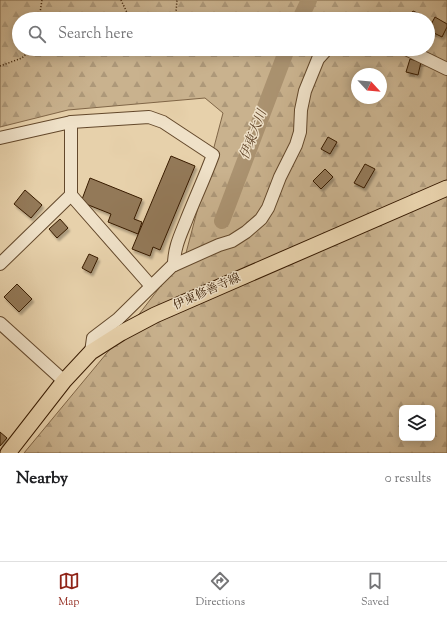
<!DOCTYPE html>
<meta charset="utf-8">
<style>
:root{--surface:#fff;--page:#f6f6f6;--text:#202124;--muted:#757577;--line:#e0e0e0;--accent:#8f2418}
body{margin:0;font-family:"Sorts Mill Goudy","Noto Serif JP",serif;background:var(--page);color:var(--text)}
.controls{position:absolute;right:12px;bottom:12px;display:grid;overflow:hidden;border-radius:6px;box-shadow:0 2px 10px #0003}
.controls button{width:36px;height:36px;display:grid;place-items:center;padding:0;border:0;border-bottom:1px solid var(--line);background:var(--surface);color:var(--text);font:20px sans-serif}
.compass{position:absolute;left:351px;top:68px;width:36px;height:36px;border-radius:50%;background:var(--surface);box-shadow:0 2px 10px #0003;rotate:116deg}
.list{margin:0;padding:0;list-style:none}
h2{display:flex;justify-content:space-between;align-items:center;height:52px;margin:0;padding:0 16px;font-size:17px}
h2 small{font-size:13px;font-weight:400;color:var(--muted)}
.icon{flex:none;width:22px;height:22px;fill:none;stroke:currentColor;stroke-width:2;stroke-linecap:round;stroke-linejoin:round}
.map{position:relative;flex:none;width:447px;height:453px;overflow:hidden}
.search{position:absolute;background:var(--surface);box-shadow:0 2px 10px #0003;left:12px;right:12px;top:12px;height:44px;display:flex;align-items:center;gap:10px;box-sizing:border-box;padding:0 14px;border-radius:22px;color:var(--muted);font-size:15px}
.sheet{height:108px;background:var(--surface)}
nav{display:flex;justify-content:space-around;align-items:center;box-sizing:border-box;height:56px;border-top:1px solid var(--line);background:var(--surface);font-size:11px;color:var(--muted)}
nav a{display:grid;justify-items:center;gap:2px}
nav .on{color:var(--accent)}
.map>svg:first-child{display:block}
</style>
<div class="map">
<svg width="447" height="453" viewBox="0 0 447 453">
<defs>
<pattern id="forest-firs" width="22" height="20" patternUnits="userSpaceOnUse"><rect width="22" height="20" fill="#c9b28e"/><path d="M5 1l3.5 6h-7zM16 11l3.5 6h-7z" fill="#ad9879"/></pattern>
<filter id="shadow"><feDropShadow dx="2" dy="3" stdDeviation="1" flood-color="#0004"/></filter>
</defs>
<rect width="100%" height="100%" fill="#e7d1ab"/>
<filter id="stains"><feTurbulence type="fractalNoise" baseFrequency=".005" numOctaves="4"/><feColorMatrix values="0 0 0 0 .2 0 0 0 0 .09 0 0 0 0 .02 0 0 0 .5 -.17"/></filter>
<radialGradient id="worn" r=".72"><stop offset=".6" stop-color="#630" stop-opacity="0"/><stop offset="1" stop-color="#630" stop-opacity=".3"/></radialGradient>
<path fill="url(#forest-firs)" stroke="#806647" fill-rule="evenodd" d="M0,0H447V453H24L140,313L186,253L223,113L205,98L68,110L0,127ZM19,19H428V49H19ZM357,74H381V98H357ZM402,408H432V438H402Z"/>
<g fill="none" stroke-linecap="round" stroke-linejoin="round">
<g stroke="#ab9371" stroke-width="16">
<path d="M300,19L309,0"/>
<path d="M222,221L287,49"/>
</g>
</g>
<g fill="#937959" stroke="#371a00" filter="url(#shadow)">
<path d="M413,11L422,15L420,19H401L404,14L409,17Z"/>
<path d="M435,17L447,24V27L442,37L428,30Z"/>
<path d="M410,59L421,62L418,75L406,72Z"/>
<path d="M328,137L337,142L330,154L321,149Z"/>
<path d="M171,156L195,166L160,250L153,247L150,256L132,249Z"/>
<path d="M365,164L375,169L364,188L354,183Z"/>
<path d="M325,169L333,177L321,189L313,181Z"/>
<path d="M90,178L142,199L134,219L142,222L138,234L108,222L111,214L81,202Z"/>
<path d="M25,190L42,205L31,218L14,204Z"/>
<path d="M60,219L68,228L57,238L49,229Z"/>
<path d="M89,254L98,258L91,273L82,268Z"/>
<path d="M17,284L32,299L19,312L4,297Z"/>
<path d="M0,432L7,438L0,446Z"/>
</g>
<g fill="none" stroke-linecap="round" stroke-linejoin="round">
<g stroke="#63482b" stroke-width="14">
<g id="minor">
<path d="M406,49L447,69"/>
<path d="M71,122V195L151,286"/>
<path d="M0,138L71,122L149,117L163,122L213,155C205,177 195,198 186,221C180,236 174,248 174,265"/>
<path d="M0,264L71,195"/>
<path d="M0,323L64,381"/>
<path d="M91,352L93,338L118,319L172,266L219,245L232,241L246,232L261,219L268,208L280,177L296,145L300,132L301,110L305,91L318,59L327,49"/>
</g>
</g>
<g stroke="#371a00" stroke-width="17">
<path id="major" d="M8,453L64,381L91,352L121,333L155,315L447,188"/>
</g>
<g stroke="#371a00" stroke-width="1.5" stroke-dasharray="1 2" stroke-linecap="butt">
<path d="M121,0L130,19"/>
<path d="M39,19L42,0"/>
<path d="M173,19L176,12L177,0"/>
<path d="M0,66L22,58L31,49"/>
</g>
<use href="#minor" stroke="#efe1c8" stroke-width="12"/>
<use href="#major" stroke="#e7d1ab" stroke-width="15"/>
</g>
<g text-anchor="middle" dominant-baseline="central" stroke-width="3" stroke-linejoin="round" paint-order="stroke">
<g font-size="12" fill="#371a00" stroke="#efe1c8">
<text transform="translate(207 292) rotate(-24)">伊東修善寺線</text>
</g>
<g font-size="13" font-style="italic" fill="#604428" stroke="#efe1c8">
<text transform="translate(254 135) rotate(-69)">伊東大川</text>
</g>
</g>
<rect width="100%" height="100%" filter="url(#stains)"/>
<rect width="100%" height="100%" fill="url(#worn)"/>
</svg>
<div class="controls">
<button><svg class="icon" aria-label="layers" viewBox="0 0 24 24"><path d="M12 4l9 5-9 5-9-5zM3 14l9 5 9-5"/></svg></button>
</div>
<svg class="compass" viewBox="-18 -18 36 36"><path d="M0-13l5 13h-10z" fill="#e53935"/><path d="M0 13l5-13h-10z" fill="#757577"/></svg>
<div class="search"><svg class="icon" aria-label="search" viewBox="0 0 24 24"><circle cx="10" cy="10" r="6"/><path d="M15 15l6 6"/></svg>Search here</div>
</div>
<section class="sheet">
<h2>Nearby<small>0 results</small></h2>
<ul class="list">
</ul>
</section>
<nav>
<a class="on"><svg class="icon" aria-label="map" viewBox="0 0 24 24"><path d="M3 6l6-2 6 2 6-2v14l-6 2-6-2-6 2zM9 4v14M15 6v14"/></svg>Map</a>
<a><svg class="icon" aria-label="directions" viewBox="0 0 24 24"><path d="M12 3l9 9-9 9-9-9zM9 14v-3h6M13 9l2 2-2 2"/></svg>Directions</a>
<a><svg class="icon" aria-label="saved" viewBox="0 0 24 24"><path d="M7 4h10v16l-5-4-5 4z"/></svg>Saved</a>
</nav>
